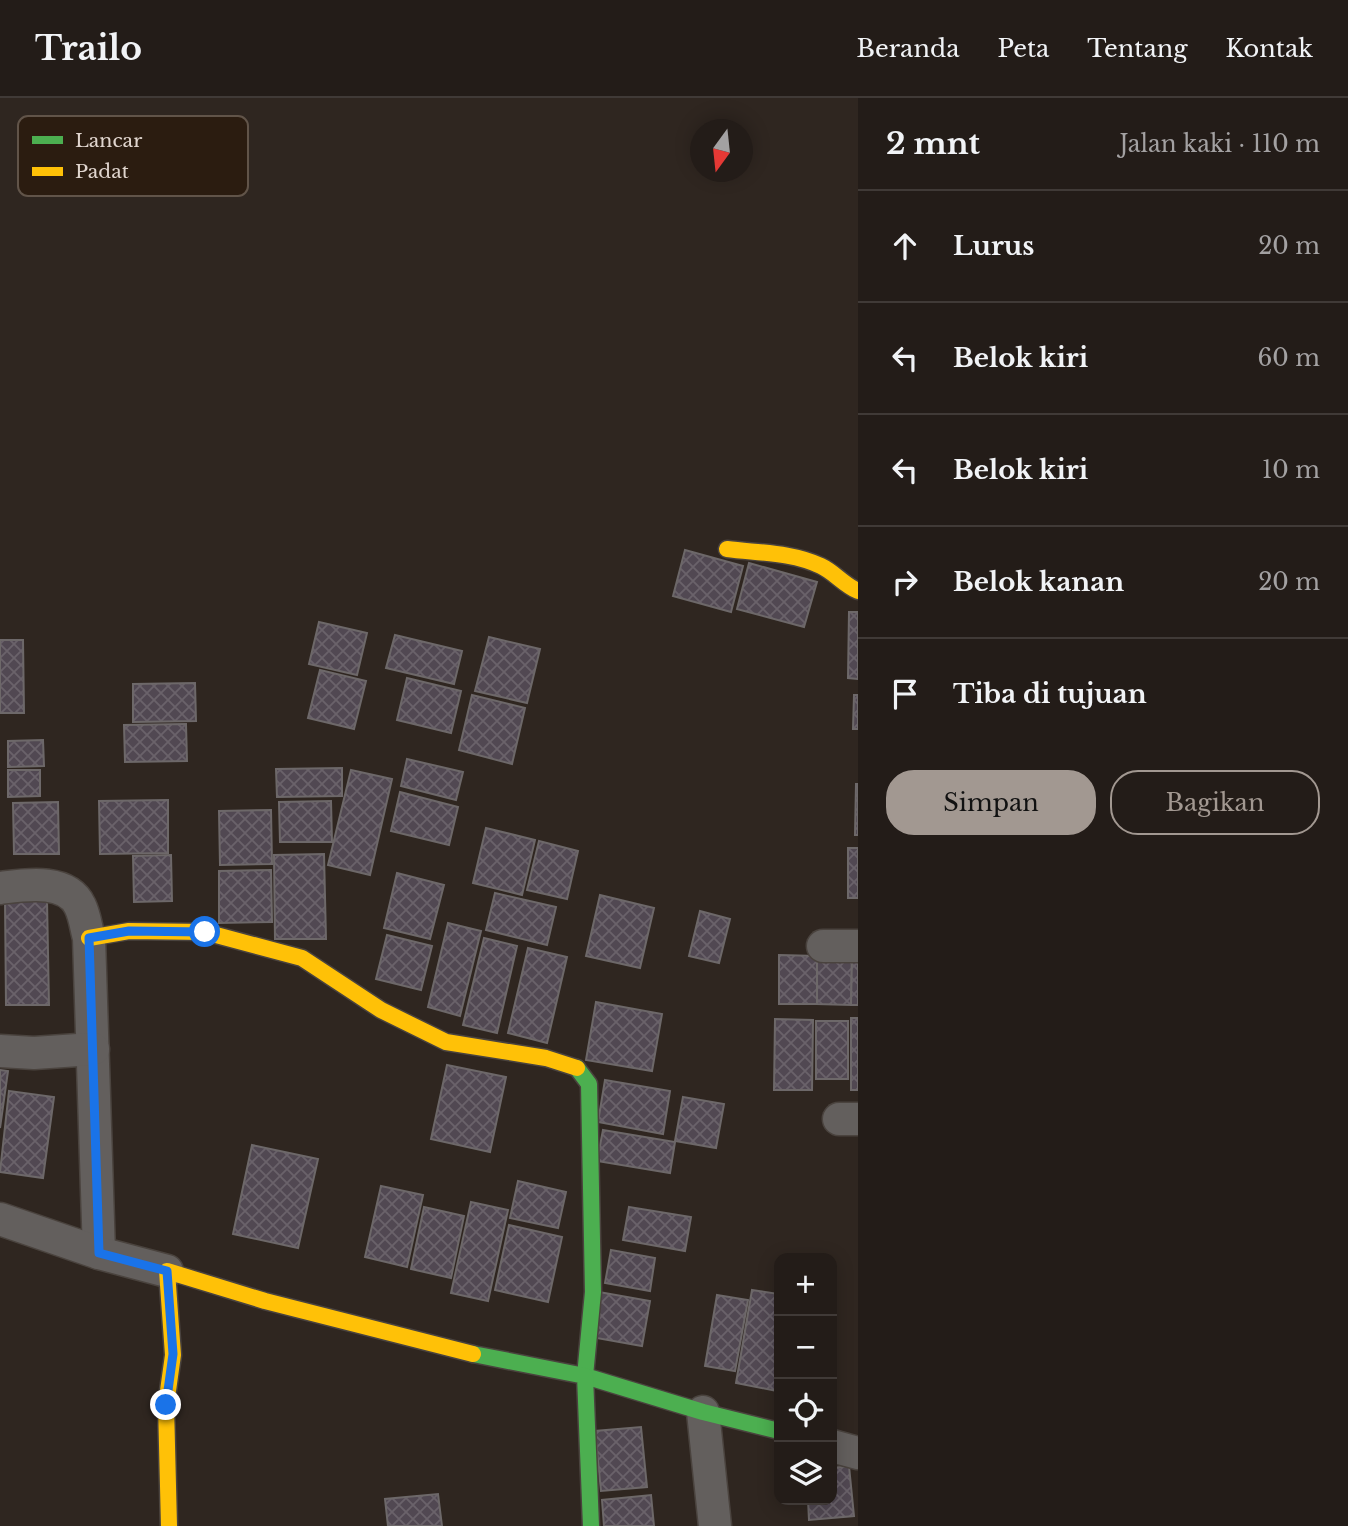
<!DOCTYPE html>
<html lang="id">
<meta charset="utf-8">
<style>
:root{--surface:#231c18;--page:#2b2521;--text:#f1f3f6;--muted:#a3a1a2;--line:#403a37;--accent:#a29891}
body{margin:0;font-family:"Libre Baskerville",serif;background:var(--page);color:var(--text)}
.controls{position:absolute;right:21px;bottom:21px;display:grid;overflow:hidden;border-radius:14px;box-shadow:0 4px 18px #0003}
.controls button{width:63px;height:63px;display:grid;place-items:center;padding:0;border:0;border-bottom:2px solid var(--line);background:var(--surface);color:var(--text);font:35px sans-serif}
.compass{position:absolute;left:690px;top:21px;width:63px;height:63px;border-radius:50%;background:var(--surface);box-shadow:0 4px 18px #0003;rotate:195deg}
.stop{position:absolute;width:21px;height:21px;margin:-16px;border:5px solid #1a73e8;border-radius:50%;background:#fff}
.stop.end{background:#1a73e8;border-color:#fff;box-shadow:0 2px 7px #0008}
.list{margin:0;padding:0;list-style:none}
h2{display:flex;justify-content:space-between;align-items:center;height:91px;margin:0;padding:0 28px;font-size:30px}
h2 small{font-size:23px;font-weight:400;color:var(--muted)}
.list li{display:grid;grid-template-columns:46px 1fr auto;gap:21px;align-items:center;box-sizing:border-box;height:112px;padding:0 28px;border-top:2px solid var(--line)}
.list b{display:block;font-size:26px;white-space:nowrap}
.list em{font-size:23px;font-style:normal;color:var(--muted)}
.actions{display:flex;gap:14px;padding:21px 28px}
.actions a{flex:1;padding:16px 0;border:2px solid var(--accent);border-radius:28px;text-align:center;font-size:24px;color:var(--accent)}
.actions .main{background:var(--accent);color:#111}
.icon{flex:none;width:38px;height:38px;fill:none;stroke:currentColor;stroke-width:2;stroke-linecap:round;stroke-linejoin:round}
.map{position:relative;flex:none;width:858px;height:1428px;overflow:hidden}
header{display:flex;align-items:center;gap:42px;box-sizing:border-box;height:98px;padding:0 35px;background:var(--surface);border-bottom:2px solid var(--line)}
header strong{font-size:33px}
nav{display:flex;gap:38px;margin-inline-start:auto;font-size:24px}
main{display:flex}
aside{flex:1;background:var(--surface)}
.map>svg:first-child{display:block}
</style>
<header>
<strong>Trailo</strong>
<nav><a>Beranda</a><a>Peta</a><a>Tentang</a><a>Kontak</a></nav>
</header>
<main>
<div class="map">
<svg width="858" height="1428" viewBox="0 0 858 1428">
<defs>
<pattern id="building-cross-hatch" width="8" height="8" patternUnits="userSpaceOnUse" patternTransform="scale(1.75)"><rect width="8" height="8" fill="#514852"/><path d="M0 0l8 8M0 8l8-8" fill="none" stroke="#6a626a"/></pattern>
</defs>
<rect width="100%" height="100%" fill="#2f2620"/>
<g fill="url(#building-cross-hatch)" stroke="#6d6869" stroke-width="2">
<path d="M685,452L743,468L731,514L673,498Z"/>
<path d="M749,465L817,484L804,529L737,511Z"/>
<path d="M849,514H858V581L848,580Z"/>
<path d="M319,524L367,535L357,577L309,566Z"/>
<path d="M395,537L462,553L454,586L386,570Z"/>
<path d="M489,539L540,551L527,605L475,593Z"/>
<path d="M0,542H23L24,615H0Z"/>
<path d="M320,572L366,583L354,631L308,620Z"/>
<path d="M407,580L461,593L451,635L397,622Z"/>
<path d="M195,585L196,623L133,624V586Z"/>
<path d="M472,597L525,610L512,666L459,652Z"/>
<path d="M854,597H858V631H853Z"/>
<path d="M186,626L187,663L125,664L124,627Z"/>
<path d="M43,642L44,668L8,669V643Z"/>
<path d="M407,661L463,674L456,702L401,688Z"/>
<path d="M342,670V698L277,699L276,671Z"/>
<path d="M8,672H40V698L8,699Z"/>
<path d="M351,672L392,681L370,777L328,767Z"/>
<path d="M856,686H858V737H855Z"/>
<path d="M400,694L458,709L449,747L391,733Z"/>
<path d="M168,702V755L100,756L99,703Z"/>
<path d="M331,703L332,744H280L279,704Z"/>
<path d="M58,704L59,756H14L13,705Z"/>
<path d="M271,712L272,766L220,767L219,713Z"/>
<path d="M486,730L535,742L522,797L473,785Z"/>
<path d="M539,743L578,753L567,801L527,792Z"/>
<rect x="848" y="750" width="10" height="50"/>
<path d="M324,756L326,841H275L274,757Z"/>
<path d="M171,757L172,803L134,804L133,758Z"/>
<path d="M271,772L272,824L219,825V773Z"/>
<path d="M397,775L444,787L430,841L384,830Z"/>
<path d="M495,795L556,809L547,847L486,832Z"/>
<path d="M600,797L654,810L640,870L586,858Z"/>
<path d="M5,802H47L49,907H6Z"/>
<path d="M700,813L730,821L719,865L689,858Z"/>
<path d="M448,825L481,833L460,918L428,909Z"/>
<path d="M387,837L432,848L421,892L376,881Z"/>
<path d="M484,840L517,848L497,935L463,927Z"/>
<path d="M528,850L567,859L547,945L508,935Z"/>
<path d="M779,857L817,858V906H779Z"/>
<path d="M817,858H852L851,907L817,906Z"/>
<path d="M852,858H858V907H851Z"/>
<path d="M596,904L662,916L652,973L586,962Z"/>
<rect x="851" y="920" width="7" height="72"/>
<path d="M775,921L813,922L812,992H774Z"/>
<rect x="816" y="923" width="32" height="58"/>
<path d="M447,967L506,979L490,1054L431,1041Z"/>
<path d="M0,972L8,973L0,1030Z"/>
<path d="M605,982L670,993L663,1036L598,1024Z"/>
<path d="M9,993L54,999L43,1080L0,1074Z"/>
<path d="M683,999L724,1006L716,1050L675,1043Z"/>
<path d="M603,1032L675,1044L670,1075L597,1063Z"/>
<path d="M252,1047L318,1061L298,1150L233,1136Z"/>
<path d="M518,1083L566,1094L558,1130L510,1120Z"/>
<path d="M381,1088L423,1097L407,1169L365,1159Z"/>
<path d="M471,1104L508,1112L488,1203L451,1195Z"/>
<path d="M424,1109L464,1118L451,1180L411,1171Z"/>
<path d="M629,1109L691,1119L685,1153L623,1142Z"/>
<path d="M509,1127L562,1139L548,1204L495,1192Z"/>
<path d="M611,1152L655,1160L650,1193L605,1185Z"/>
<path d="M752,1192L779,1196L777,1293L736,1285Z"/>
<path d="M599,1194L650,1203L642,1248L591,1239Z"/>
<path d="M717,1197L748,1202L735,1273L705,1268Z"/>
<path d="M641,1329L647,1389L601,1393L595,1333Z"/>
<path d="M849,1368L854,1418L809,1422L808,1402H832V1370Z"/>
<path d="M438,1396L442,1428H388L385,1401Z"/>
<path d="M651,1397L654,1428H604L602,1402Z"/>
</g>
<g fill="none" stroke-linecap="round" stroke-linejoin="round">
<g stroke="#4a433e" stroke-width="35">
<g id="street">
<path d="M0,790C25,787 67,780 80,808C85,818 86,830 89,840L99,1155"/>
<path d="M823,848H858"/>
<path d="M0,953L34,955L93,951"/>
<path d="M839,1021H858"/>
<path d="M0,1121L99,1155L167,1173"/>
<path d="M703,1314L715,1428"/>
<path d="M832,1348L858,1355"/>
</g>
</g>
<g stroke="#4a433e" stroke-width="19">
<g id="fast">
<path d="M577,970L589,986L593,1194L585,1278L703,1314L779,1333"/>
<path d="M473,1256L585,1278L591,1428"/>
</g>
</g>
<g stroke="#4a433e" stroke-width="19">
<g id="slow">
<path d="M727,451C758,455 792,454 821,468C834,474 844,487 858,493"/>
<path d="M89,840L129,833L205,834L302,860L381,912L446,944L546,960L577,970"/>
<path d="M169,1428L166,1307L173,1257L167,1173L265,1203L473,1256"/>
</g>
</g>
<use href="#street" stroke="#635f5d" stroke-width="32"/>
<use href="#fast" stroke="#4caf50" stroke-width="16"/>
<use href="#slow" stroke="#ffc107" stroke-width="16"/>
</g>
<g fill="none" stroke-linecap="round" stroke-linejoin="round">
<path stroke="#1a73e8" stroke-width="9" d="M166,1307L173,1256L167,1173L99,1155L89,840L129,833L205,834"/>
</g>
<rect x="18" y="18" width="230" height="80" rx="10" fill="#2b1c10" stroke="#615449" stroke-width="2"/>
<rect x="32" y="38" width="31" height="8" fill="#4caf50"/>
<rect x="32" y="69" width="31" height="9" fill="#ffc107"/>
<g font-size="19" fill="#e0d5ce">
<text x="75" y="49">Lancar</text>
<text x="75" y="80">Padat</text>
</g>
</svg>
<div class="controls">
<button>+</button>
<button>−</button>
<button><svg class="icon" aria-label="locate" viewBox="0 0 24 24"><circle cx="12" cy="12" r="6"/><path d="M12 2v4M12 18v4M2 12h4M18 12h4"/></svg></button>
<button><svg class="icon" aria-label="layers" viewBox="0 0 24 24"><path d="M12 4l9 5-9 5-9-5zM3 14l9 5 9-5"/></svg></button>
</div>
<svg class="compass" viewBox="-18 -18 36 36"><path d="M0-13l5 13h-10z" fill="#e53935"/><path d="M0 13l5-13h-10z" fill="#a3a1a2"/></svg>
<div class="stop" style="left:205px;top:834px"></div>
<div class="stop end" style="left:166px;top:1307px"></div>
</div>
<aside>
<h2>2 mnt<small>Jalan kaki · 110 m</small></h2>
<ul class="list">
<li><svg class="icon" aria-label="ahead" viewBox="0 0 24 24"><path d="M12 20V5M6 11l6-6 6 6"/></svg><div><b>Lurus</b></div><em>20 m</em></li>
<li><svg class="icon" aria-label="left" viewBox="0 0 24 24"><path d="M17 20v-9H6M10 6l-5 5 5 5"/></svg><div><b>Belok kiri</b></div><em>60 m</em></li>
<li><svg class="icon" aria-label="left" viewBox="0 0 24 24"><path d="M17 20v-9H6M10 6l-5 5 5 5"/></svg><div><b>Belok kiri</b></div><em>10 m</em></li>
<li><svg class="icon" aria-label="right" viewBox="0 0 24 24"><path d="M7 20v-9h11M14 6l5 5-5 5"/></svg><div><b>Belok kanan</b></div><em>20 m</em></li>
<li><svg class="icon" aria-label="arrive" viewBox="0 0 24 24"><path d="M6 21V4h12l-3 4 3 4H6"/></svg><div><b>Tiba di tujuan</b></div></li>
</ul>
<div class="actions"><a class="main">Simpan</a><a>Bagikan</a></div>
</aside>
</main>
